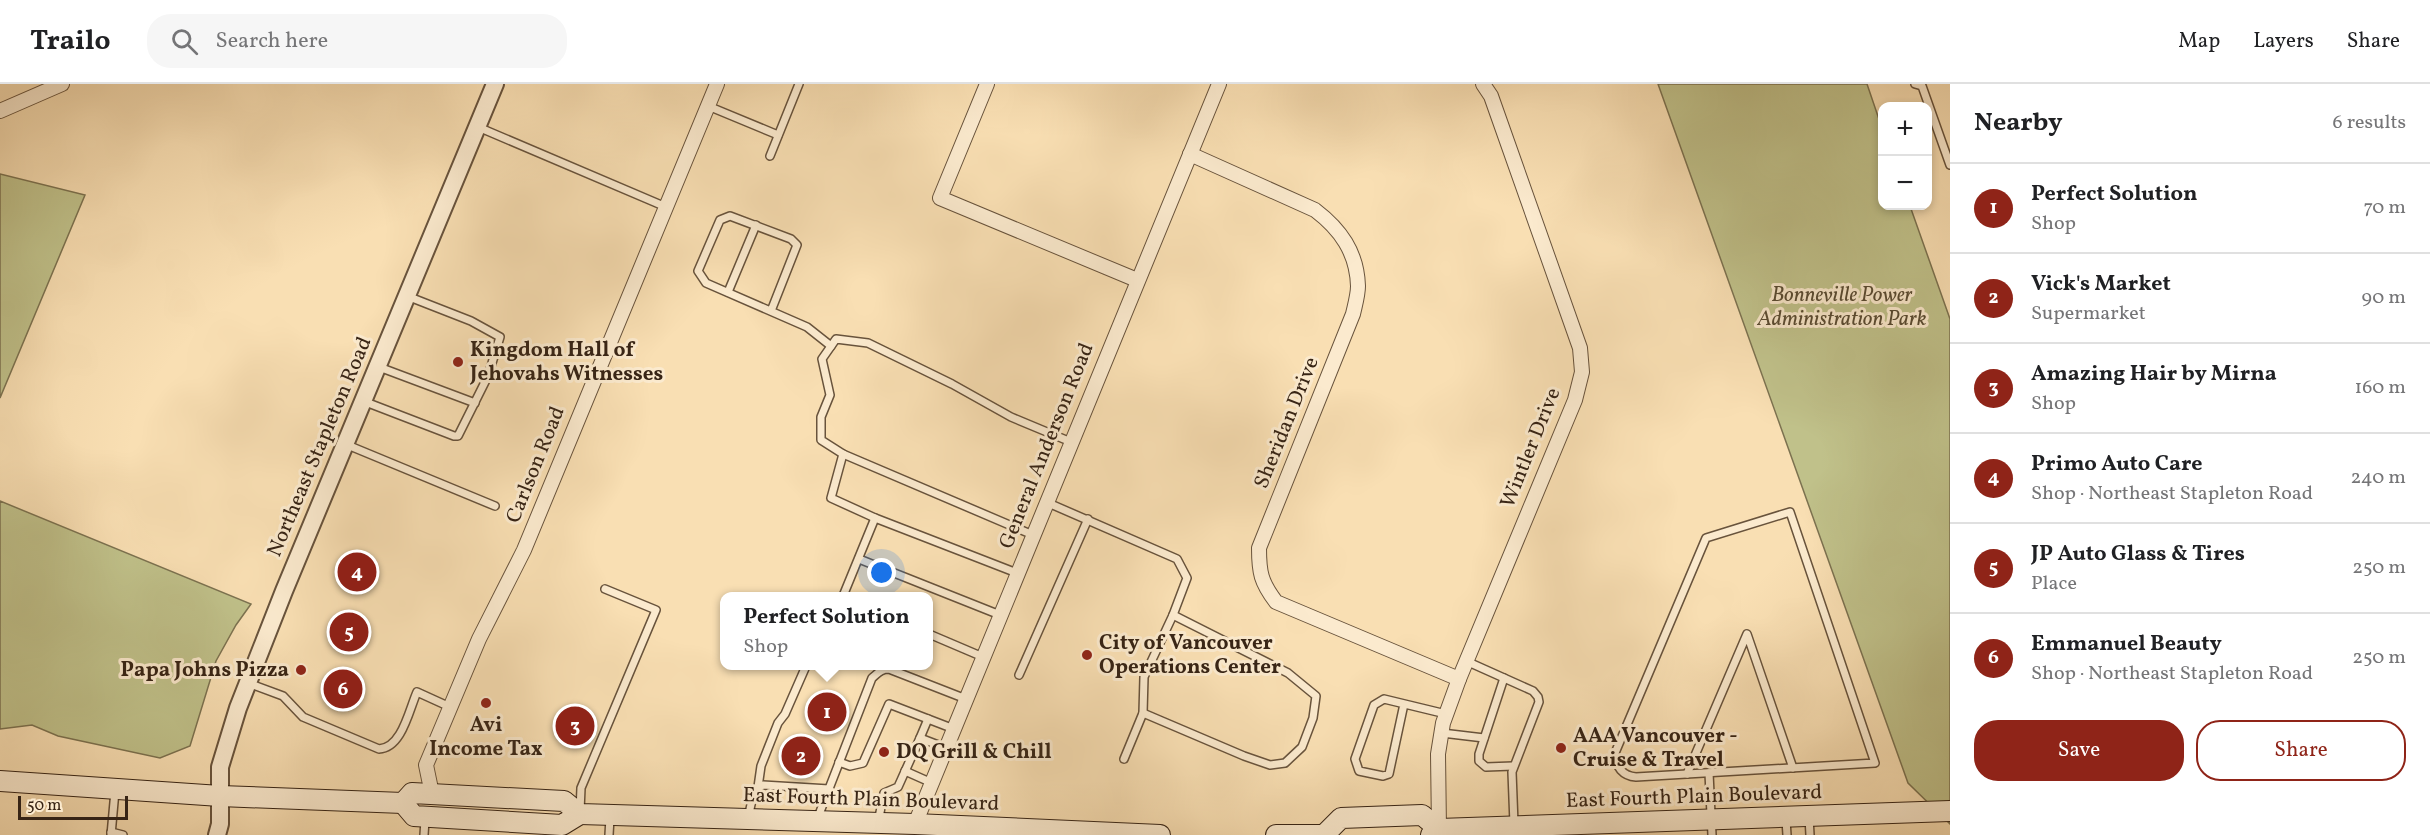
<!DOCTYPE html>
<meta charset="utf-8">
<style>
:root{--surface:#fff;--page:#f6f6f6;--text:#202124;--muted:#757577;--line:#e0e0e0;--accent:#8f2418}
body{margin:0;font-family:Vollkorn,serif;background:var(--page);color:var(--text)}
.controls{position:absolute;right:18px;top:18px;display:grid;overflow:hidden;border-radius:12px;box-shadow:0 3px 9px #0003}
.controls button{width:54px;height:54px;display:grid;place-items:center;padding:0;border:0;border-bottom:2px solid var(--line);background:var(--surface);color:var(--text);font:30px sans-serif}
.scale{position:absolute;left:18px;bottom:15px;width:110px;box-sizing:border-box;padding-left:6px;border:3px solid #372415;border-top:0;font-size:16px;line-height:21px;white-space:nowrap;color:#372415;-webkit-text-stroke:4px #fbeace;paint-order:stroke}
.you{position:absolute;left:882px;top:489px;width:21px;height:21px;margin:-15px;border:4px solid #fff;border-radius:50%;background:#1a73e8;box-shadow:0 0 0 9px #1a73e833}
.badge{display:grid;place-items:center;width:39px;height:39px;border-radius:50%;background:var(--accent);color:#fff;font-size:20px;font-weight:700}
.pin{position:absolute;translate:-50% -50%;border:3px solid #fff;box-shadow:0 2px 6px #0006}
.popup{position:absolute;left:720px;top:508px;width:213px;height:78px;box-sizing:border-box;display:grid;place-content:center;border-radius:12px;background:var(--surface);filter:drop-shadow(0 2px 4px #0005);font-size:20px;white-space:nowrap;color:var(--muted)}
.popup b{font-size:22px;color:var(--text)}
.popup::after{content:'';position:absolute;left:50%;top:100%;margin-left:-12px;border:12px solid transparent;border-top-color:var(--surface)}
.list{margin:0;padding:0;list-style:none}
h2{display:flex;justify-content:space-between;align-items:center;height:78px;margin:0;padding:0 24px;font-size:26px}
h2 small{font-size:20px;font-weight:400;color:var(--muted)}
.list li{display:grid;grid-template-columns:39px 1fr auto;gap:18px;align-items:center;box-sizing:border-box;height:90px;padding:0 24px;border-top:2px solid var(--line)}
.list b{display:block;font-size:22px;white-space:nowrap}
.list p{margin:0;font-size:20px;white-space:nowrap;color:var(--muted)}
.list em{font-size:20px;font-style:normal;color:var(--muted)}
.actions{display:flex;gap:12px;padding:18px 24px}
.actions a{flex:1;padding:14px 0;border:2px solid var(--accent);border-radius:24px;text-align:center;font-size:21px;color:var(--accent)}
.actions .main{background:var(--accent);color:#fff}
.icon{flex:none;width:33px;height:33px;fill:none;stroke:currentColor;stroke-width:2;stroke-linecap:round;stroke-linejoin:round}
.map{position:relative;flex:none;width:1950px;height:751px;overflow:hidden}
header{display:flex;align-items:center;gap:36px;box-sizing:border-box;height:84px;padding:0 30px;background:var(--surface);border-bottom:2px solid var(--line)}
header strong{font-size:28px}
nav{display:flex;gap:33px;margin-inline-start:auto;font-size:21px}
.search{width:420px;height:54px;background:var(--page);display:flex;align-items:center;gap:15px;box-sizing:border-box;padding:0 21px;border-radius:24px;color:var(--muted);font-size:22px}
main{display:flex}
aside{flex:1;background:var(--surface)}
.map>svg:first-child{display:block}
</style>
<header>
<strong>Trailo</strong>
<div class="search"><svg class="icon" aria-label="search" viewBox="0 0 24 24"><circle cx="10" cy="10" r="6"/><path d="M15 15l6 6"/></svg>Search here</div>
<nav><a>Map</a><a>Layers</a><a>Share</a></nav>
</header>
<main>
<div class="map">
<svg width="1950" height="751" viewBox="0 0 1950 751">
<rect width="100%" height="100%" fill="#f9dfb3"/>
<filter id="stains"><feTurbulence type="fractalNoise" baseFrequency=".00333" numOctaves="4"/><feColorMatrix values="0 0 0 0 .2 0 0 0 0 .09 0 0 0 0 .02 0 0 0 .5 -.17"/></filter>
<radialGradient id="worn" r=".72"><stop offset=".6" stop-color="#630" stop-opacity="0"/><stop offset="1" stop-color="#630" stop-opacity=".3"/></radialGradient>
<g fill="#c0c18a" stroke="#7c7250" stroke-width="1.5">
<path d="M1658,0H1867L1882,44V122H1910L1950,235V740L1908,699Z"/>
<path d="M0,90L85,111L0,314Z"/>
<path d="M0,417L251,520L236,541L216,577L190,662L160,674L58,652L32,641L0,645Z"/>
</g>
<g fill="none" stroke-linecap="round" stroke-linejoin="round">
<g stroke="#68533c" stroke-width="10">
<g id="service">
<path d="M1915,0L1922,2L1950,81"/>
<path d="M708,22L778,51"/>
<path d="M478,43L666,123"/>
<path d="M770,72L799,0"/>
<path d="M728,208L756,141"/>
<path d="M771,227L797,161L791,155L730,132L720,136L698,187L706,199L807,243L831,262"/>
<path d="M379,283L475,319"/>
<path d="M363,317L454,352H458L488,292L500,253L471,237L407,212"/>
<path d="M345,360L495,422"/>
<path d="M843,370L831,414L875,434"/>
<path d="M1046,418L1177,475L1187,494L1173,531L1144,593L1143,629L1124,675"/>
<path d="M1790,428L1875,679L1636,693C1623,692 1615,683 1615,669L1706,454Z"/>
<path d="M1033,451L843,370L821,356V333L830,311L822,275L836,255L868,259L952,300L1011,333L1071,358"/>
<path d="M859,475L1000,531"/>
<path d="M843,512L875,434L1017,489"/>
<path d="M929,550L983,573"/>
<path d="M1466,577L1533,607L1538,613L1539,618L1512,688L1514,740"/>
<path d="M1019,591L1088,435"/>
<path d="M1504,594L1479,670V677L1486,683L1513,682"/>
<path d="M248,599L283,612L303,633L379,665C402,664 409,626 417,608L450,623"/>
<path d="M1404,620L1389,690L1383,692L1359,687L1355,675L1374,621L1384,615L1446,630"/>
<path d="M1143,629L1244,672L1270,681L1285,679L1302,663L1313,634L1316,612L1288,589L1173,531"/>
<path d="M1442,649L1484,654"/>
<path d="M920,654L928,635"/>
<path d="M839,678L850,682L863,679L889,620L954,645"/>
<path d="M905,687L932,699"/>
<path d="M1709,689L1712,751"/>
<path d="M1687,690L1747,550L1793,684"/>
<path d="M758,703L761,682L778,639L785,630L806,582"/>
<path d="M580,727L581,704L656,526L605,505"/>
<path d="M818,733L872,594C878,589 881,585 889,585L966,615"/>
<path d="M1809,733L1810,751"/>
<path d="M748,734L754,707L763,701L829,705"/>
<path d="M1786,736L1787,751"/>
<path d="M878,738L884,709L898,703L920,654L946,664"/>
<path d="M111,748L123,751"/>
<path d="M111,751L115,707"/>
<path d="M424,751L425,736"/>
<path d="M609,751L610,734"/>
</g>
</g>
<g stroke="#68533c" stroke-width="16">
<g id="minor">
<path d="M987,0L940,114L1137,196"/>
<path d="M0,27L62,0"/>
<path d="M1190,70L1315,126C1340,145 1357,168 1358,202C1358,211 1355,221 1353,230L1259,464C1259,489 1261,498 1276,518L1459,595"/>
<path d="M432,710L426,681L479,555L524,466L717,0"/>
<path d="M915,740L1219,0"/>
<path d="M1439,745L1438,670L1443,639L1459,595L1575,316L1582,288L1580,264L1491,12L1483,0"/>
</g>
</g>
<g stroke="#68533c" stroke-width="20">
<path id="tertiary" d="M217,751L220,740V683L238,624L284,507L495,0"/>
</g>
<g stroke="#372415" stroke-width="22">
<g id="secondary">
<path d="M0,697L220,712L403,719"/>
<path d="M403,719L412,709L564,717L580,730L915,740L1160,751"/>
<path d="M403,719L414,732L562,741L580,730"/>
<path d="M1325,750L1341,734L1422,731L1439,745"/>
<path d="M1276,751H1327"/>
<path d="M1431,751L1439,745L1950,727"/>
</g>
</g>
<use href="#service" stroke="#fbeace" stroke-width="7"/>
<use href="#minor" stroke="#fbeace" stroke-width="14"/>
<use href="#tertiary" stroke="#fbeace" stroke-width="16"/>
<use href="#secondary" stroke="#fbeace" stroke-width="20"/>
</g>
<g fill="#8f2418" stroke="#fbeace" stroke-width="2">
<circle cx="458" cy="278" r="6"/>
<circle cx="1087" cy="571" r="6"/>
<circle cx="301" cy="586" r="6"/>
<circle cx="486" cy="619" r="6"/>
<circle cx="1561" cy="664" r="6"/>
<circle cx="884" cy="668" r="6"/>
</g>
<g text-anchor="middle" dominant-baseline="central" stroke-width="6" stroke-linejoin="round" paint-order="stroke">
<g font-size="21" font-style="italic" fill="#594b32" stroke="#fbeace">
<text x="1842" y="211">Bonneville Power<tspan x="1842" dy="24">Administration Park</tspan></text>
</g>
<g font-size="21" font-weight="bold" fill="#372415" stroke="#fbeace" text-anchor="start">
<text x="470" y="266">Kingdom Hall of<tspan x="470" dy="24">Jehovahs Witnesses</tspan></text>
<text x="1099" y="559">City of Vancouver<tspan x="1099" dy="24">Operations Center</tspan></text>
<text x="289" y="586" text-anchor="end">Papa Johns Pizza</text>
<text x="486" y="641" text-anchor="middle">Avi<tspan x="486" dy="24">Income Tax</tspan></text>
<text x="1573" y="652">AAA Vancouver -<tspan x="1573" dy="24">Cruise &amp; Travel</tspan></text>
<text x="896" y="668">DQ Grill &amp; Chill</text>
</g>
<g font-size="21" fill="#372415" stroke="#fbeace">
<text transform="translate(1287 339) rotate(-68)">Sheridan Drive</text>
<text transform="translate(1047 362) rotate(-68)">General Anderson Road</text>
<text transform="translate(320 363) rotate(-67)">Northeast Stapleton Road</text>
<text transform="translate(1531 364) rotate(-68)">Wintler Drive</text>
<text transform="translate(536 381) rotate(-68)">Carlson Road</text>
<text transform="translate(1694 713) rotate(-2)">East Fourth Plain Boulevard</text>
<text transform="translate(871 716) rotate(2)">East Fourth Plain Boulevard</text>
</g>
</g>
<rect width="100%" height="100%" filter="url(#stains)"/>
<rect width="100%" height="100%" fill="url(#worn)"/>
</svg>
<div class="controls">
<button>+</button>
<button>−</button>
</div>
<div class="scale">50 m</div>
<div class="you"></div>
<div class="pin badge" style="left:827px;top:628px">1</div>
<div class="popup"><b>Perfect Solution</b>Shop</div>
<div class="pin badge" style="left:801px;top:672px">2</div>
<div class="pin badge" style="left:575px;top:642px">3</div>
<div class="pin badge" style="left:357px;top:488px">4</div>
<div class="pin badge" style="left:349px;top:548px">5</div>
<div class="pin badge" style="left:343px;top:605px">6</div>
</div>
<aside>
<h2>Nearby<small>6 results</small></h2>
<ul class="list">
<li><span class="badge">1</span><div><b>Perfect Solution</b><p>Shop</p></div><em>70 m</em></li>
<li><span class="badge">2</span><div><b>Vick's Market</b><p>Supermarket</p></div><em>90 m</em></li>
<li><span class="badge">3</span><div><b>Amazing Hair by Mirna</b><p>Shop</p></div><em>160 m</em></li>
<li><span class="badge">4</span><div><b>Primo Auto Care</b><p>Shop · Northeast Stapleton Road</p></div><em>240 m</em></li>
<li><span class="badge">5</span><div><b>JP Auto Glass &amp; Tires</b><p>Place</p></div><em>250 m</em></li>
<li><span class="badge">6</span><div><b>Emmanuel Beauty</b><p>Shop · Northeast Stapleton Road</p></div><em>250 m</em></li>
</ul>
<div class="actions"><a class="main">Save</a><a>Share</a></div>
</aside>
</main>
